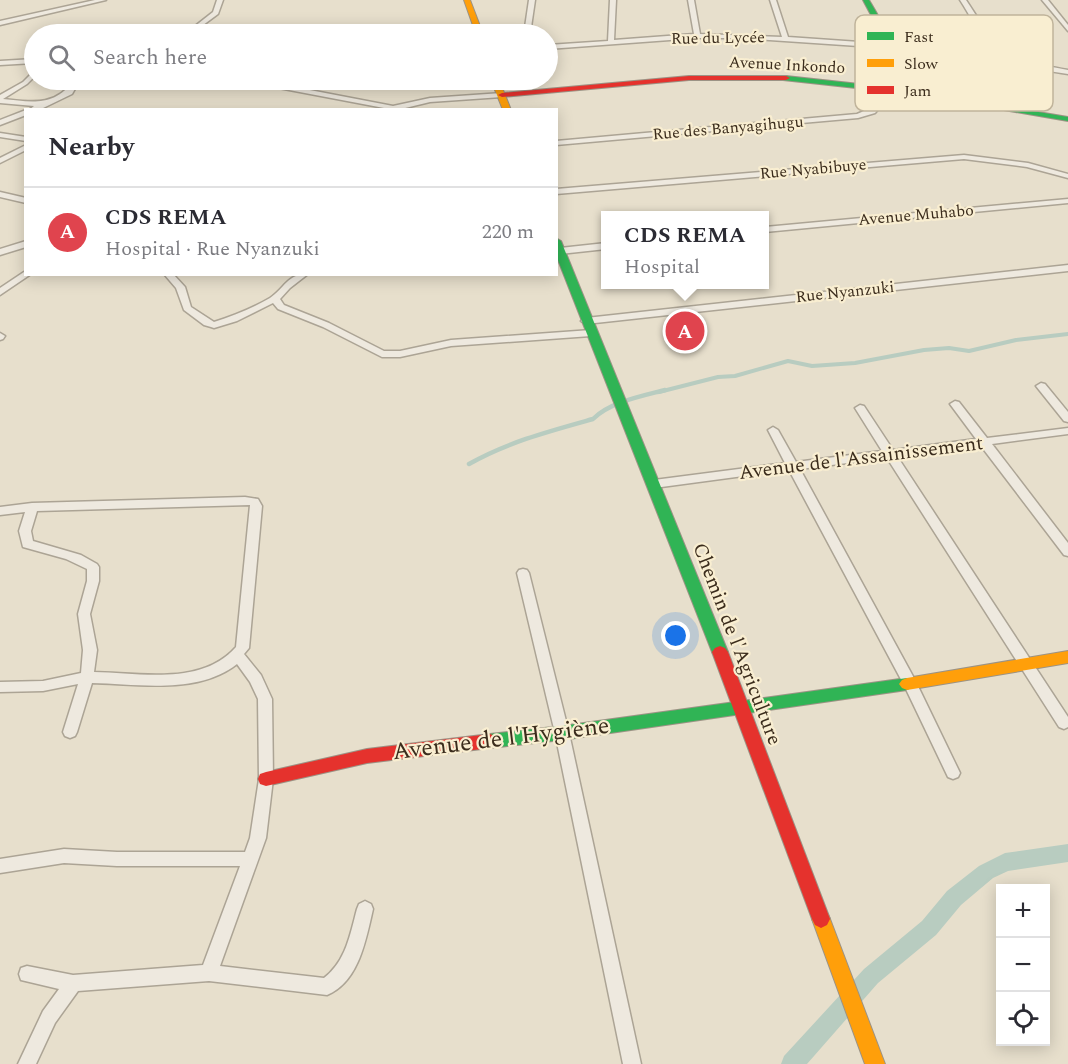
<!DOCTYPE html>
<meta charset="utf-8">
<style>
:root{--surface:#fff;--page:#f7f7f7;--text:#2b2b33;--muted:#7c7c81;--line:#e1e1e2;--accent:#7c3aed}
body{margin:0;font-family:Spectral,serif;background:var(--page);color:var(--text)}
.controls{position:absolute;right:18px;bottom:18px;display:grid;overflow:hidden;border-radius:0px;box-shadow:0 3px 15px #0003}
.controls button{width:54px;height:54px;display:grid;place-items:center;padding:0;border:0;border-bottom:2px solid var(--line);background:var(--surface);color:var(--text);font:30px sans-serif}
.you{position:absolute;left:676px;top:636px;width:21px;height:21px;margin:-15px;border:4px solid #fff;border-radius:50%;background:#1a73e8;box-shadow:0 0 0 9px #1a73e833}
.badge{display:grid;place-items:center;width:39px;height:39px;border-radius:50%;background:var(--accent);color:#fff;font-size:20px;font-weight:700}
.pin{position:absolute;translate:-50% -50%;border:3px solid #fff;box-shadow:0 2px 6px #0006}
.popup{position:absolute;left:601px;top:211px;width:168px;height:78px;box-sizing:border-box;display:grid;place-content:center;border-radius:0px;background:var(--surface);filter:drop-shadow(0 2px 4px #0005);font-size:20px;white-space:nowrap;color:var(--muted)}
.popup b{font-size:22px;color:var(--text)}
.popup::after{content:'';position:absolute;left:50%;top:100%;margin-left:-12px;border:12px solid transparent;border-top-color:var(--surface)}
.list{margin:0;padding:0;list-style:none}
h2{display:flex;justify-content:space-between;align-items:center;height:78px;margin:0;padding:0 24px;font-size:26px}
h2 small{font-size:20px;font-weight:400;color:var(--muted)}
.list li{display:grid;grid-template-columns:39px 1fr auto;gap:18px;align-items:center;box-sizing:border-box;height:90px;padding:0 24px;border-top:2px solid var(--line)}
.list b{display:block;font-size:22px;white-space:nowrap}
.list p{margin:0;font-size:20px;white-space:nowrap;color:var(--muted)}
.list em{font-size:20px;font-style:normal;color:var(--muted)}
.icon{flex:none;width:33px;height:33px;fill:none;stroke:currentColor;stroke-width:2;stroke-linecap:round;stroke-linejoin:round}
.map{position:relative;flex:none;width:1068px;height:1064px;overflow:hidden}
.search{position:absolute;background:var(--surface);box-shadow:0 3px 15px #0003;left:24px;top:24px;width:534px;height:66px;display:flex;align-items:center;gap:15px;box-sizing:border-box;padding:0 21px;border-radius:33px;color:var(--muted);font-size:22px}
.panel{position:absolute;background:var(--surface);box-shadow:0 3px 15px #0003;left:24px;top:108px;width:534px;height:168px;border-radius:0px}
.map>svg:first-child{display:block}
</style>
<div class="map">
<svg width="1068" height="1064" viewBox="0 0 1068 1064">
<rect width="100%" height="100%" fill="#e7dfcc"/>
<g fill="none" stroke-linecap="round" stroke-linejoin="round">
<path stroke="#b8ccc0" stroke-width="4" d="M659,392L718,377L735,376L788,361L812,366L855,363L924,350L949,348L969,351L1016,340L1068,334"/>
<path stroke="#b8ccc0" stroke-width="4.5" d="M469,464C508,442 550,431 593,419C610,402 642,396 665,390"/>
<path fill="#b8ccc0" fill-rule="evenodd" d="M1068,844V862L1008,871L993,878L961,905L936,935L878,983L807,1064H781L784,1056L864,969L922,921L947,891L979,866L1005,853Z"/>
<g stroke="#aca495" stroke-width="3">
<g id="street">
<path d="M95,0H106L0,25V21Z"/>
<path d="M217,0H223L218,14L191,34H185L213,12Z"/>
<path d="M529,0H535L530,34H524Z"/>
<path d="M610,0H616L614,40L694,34L688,0H694L700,34L782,37L770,0H776L788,37L888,44L891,46L888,48L741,38H697L548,49V45L608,41Z"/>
<path d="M960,0H966C1003,56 1000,58 1068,70V74C1041,69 1010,69 991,47C978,33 970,15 960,0Z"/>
<path d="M1042,0H1048L1068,25V31Z"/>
<path d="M34,59V63L0,65V61Z"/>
<path d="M34,71V77L27,84L3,99C32,102 55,107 74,80H80L72,94L39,110H29L34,106L0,103V95L23,82Z"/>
<path d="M199,80L268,82L393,106L430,98L502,93L506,95L502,97L430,102L397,110H382L384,108L268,86L202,82Z"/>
<path d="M888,90L894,91L875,113L858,118L556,145V141L857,114L869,109Z"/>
<path d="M26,110V115L0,125V120Z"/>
<path d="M0,133L26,137V141L0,137Z"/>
<path d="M26,145V150L0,163V158Z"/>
<path d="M964,155L1028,163L1068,174V178L1027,167L964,159L556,194V189Z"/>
<path d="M0,192L26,198V203L0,197Z"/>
<path d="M1068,199V203L765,232V227Z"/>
<path d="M26,241V247L0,255V249Z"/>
<path d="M606,243V249L560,254L556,252L557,249L560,248Z"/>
<path d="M1068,265V271L586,324L581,321L586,318Z"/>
<path d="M24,272H26V274H31L0,295V288Z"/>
<path d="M164,274H173L185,287L191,307L214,322C233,316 253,308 270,298C285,288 287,274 308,274L290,288L280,299L284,305L329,323L384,351H400L451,340L591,330L596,333L591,336L451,346L400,357H382L323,327L278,309L273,303L237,321L214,328L211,327L204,325L184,310L176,288Z"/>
<path d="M0,333L5,336L3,339L0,340Z"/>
<path d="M1041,383L1045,384L1068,412V422L1064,421L1036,386Z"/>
<path d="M955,401L959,402L987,438L1068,428V434L992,444L1068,543V556L1064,555L981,446L897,456L1068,717V727L1064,729L1059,727L887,458L800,469L915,680L960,773L958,777L953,779L948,777L904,685L789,470L654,488L648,484L654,480L785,463L768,430L773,427L778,430L796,462L882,451L855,408L860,405L864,406L893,450L976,439L950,404Z"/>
<path d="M245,497L258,499L262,506L249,648L244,654L261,675L272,699L273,779L266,838L220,966L324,978C346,961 350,935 357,909L359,904L365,901L371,904L373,909C366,939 359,982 327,995L209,981L78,991L55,1023L36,1064H18L43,1011L59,989L21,980L19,974L21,968L27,966L73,975L203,965L240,866H117L64,863L0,873V859L64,849L117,852H245L250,838L259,779L258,699L250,682L237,664C198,695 137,684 92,683L77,732L75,736L70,738L65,736L63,732L78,684L43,691L0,692V682L43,681L81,673L83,650L78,614L87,581V569L66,559L23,547L19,531L25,512L0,515V507L32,503ZM250,505L236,647C202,686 140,673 94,672L97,650L90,614L99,581V567L97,564L81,555L33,541L31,531L37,511Z"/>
<path d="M523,569L527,570L529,573L569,733L641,1064H623L555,733L517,573L519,570Z"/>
</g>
</g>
<g stroke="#9c9385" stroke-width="2">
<g id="fast">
<path d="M863,0H869C885,27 903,55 895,88L1068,117V121L911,94L783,80L782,78L786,76L887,87C896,55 877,27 863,0Z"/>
<path d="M556,238L561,241L728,652L725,656L720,658L715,656L712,652L556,255Z"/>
<path d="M907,678L912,680L915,684L912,688L907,690L562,740L490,748L484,746L482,741L484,736L490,734L562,726Z"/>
</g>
</g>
<g stroke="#9c9385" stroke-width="2">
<g id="slow">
<path d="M464,0H470L483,34H476Z"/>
<path d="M491,80H499L511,110H503Z"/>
<path d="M1068,651V663L907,690L902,688L899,684L902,680L907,678Z"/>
<path d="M821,910L827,913L830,919L885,1064H865L812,919L815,913Z"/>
</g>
</g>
<g stroke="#9c9385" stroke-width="2">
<g id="jam">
<path d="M689,76H786L790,78L786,80H689L502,97L498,95L502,93Z"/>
<path d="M720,646L725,648L728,652L830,919L827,925L821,928L815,925L812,919L712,652L715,648Z"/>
<path d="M490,734L496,736L498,741L496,746L490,748L367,763L266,786L260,784L258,779L260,774L266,772L367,749Z"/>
</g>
</g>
<use href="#street" fill="#eee9df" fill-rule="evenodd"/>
<use href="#fast" fill="#30b455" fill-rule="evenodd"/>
<use href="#slow" fill="#ff9f0a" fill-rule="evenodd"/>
<use href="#jam" fill="#e5322d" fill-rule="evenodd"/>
</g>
<g text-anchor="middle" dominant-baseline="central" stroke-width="4.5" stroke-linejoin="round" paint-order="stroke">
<g font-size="16" fill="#3b2c1c" stroke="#f9eed1">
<text transform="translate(718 38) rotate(-1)">Rue du Lycée</text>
<text transform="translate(787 65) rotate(3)">Avenue Inkondo</text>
<text transform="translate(728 128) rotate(-5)">Rue des Banyagihugu</text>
<text transform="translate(813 169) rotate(-5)">Rue Nyabibuye</text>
<text transform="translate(916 215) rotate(-5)">Avenue Muhabo</text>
<text transform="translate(845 292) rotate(-6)">Rue Nyanzuki</text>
</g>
<g font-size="20" fill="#3b2c1c" stroke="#f9eed1">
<text transform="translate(861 458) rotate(-7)">Avenue de l'Assainissement</text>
<text transform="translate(737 644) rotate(69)">Chemin de l'Agriculture</text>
</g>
<g font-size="24" fill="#3b2c1c" stroke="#f9eed1">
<text transform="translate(501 739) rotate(-7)">Avenue de l'Hygiène</text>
</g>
</g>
<rect x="855" y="15" width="198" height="96" rx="9" fill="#f9eed1" stroke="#c0b49b" stroke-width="1.5"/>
<rect x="867" y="32" width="27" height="8" fill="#30b455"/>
<rect x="867" y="59" width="27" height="8" fill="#ff9f0a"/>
<rect x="867" y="86" width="27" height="8" fill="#e5322d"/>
<g font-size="16" fill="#3b2c1c">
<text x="904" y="42">Fast</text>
<text x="904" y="69">Slow</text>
<text x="904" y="96">Jam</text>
</g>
</svg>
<div class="controls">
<button>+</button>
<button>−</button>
<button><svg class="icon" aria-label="locate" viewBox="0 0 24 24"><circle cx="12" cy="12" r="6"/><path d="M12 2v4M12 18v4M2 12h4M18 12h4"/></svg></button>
</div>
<div class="you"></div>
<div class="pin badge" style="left:685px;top:331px;background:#e0444e">A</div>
<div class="popup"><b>CDS REMA</b>Hospital</div>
<div class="search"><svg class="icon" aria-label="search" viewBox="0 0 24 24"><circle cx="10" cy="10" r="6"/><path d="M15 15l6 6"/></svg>Search here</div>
<section class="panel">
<h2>Nearby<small></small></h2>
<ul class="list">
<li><span class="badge" style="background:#e0444e">A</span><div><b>CDS REMA</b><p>Hospital · Rue Nyanzuki</p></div><em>220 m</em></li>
</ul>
</section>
</div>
